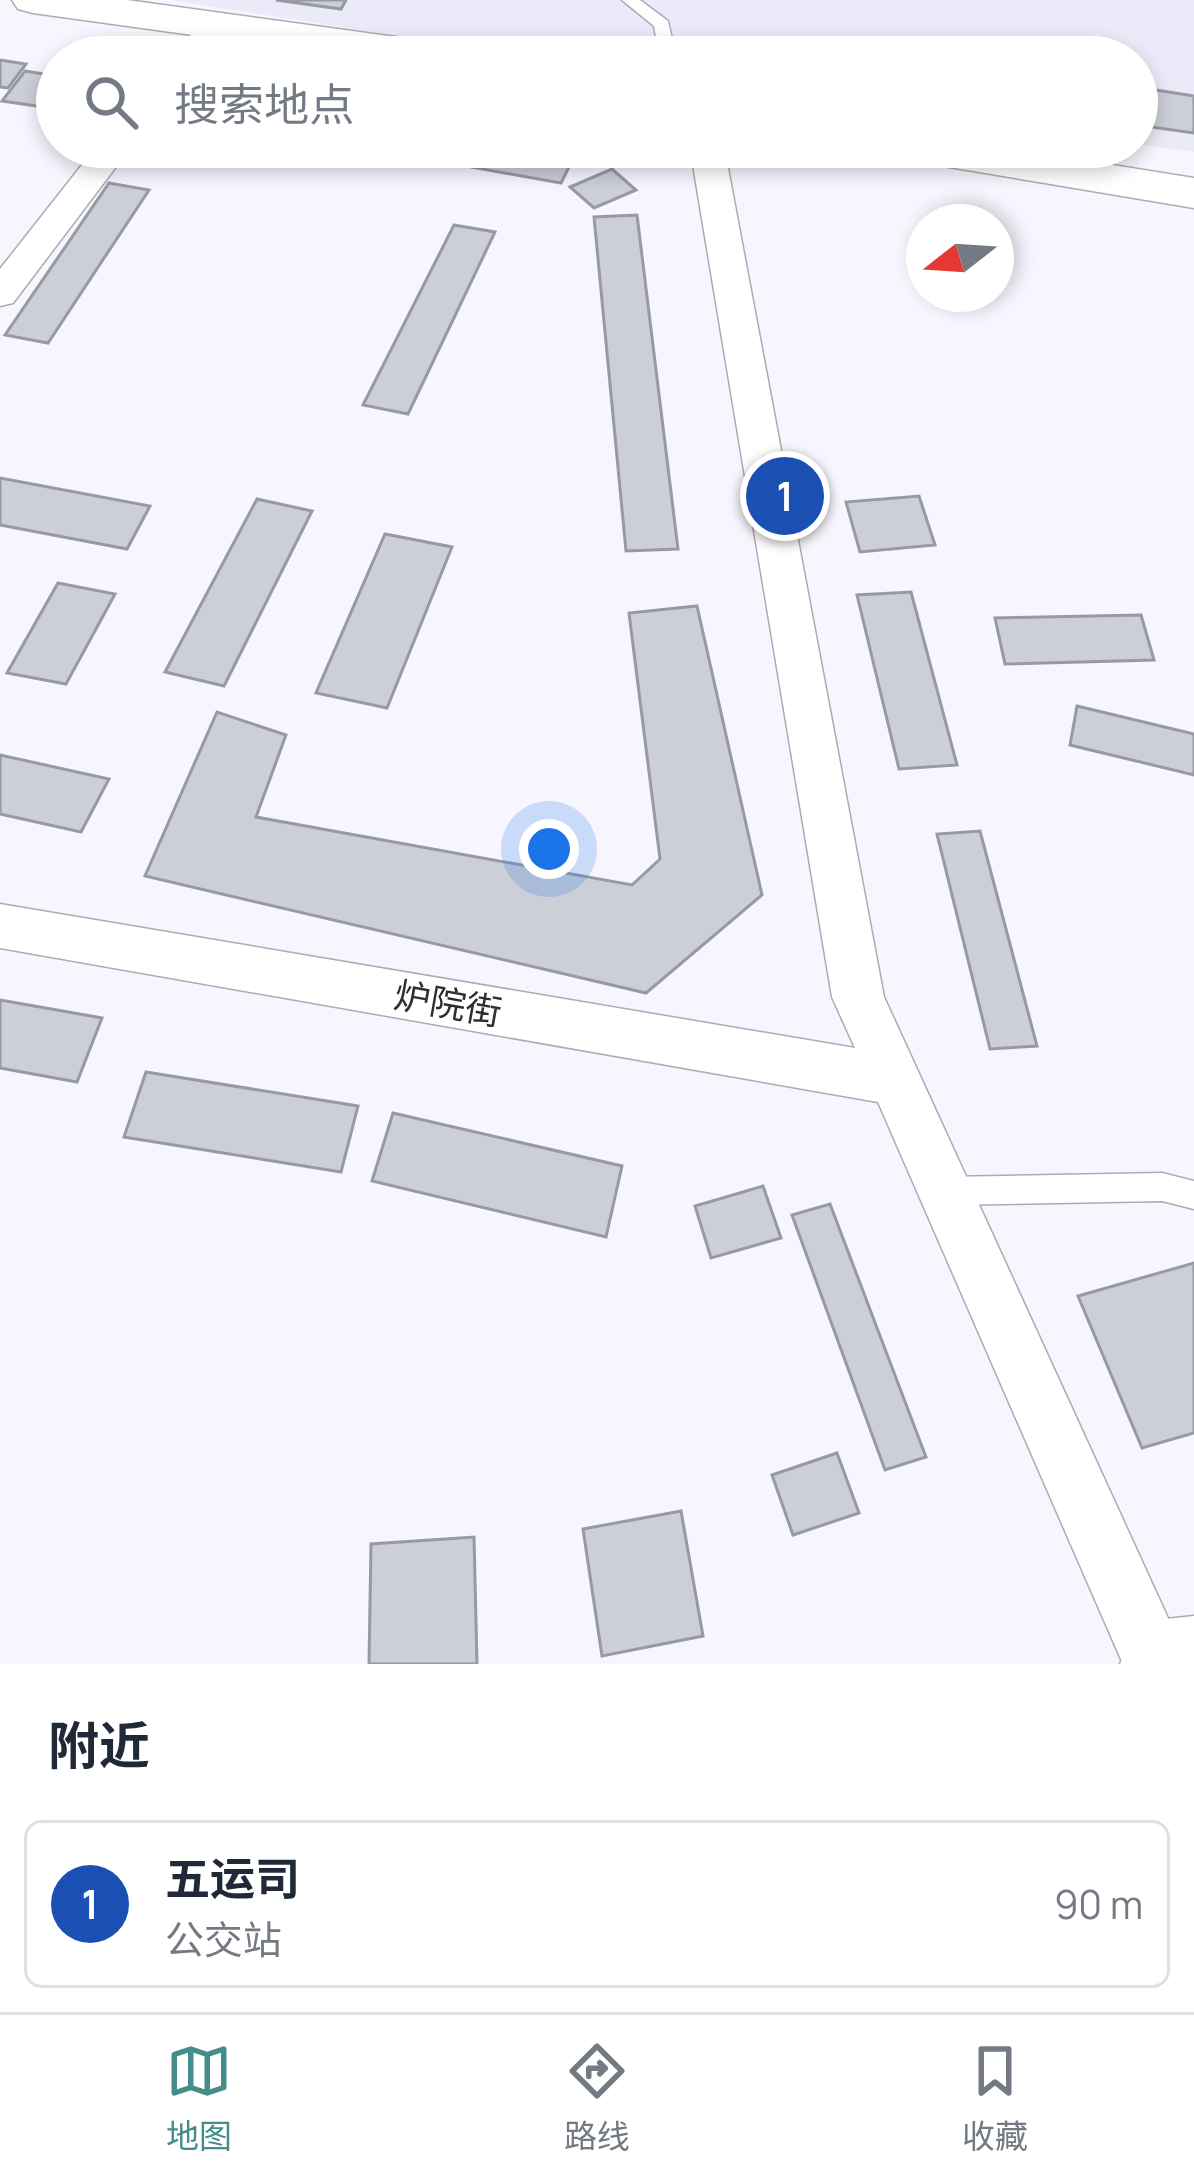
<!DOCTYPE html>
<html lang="zh">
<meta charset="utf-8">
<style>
:root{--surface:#fff;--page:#f2f2f3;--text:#1f2937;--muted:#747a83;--line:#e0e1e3;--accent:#458d8b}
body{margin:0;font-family:Manrope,"Noto Sans SC",sans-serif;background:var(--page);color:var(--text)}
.compass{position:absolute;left:906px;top:204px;width:108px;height:108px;border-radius:50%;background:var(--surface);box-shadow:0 6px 18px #0003;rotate:253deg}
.you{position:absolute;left:549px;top:849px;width:42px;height:42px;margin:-30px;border:9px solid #fff;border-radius:50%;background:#1a73e8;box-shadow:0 0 0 18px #1a73e833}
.badge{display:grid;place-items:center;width:78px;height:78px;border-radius:50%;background:var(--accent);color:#fff;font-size:39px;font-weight:700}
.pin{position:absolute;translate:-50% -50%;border:6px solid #fff;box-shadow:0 3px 12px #0006}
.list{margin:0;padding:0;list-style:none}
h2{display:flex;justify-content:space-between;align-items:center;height:156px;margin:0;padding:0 48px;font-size:51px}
h2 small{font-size:39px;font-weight:400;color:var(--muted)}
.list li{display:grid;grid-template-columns:78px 1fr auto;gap:36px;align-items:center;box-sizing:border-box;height:168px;margin:0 24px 24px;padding:0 24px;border:3px solid var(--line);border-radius:18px}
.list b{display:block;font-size:45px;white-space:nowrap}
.list p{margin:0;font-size:39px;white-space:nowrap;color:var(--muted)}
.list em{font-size:39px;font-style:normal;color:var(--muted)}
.icon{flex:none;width:66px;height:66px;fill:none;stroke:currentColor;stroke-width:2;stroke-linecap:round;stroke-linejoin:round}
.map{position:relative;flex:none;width:1194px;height:1664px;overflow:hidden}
.search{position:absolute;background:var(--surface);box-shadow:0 6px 18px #0003;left:36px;right:36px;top:36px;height:132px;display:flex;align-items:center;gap:30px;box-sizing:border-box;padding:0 42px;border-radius:66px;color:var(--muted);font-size:45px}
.sheet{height:348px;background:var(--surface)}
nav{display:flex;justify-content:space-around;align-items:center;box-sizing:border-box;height:168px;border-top:3px solid var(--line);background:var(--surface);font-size:33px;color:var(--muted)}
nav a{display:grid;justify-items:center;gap:6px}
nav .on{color:var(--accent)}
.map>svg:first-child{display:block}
</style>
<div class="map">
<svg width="1194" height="1664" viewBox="0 0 1194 1664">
<rect width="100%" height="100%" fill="#f7f6fe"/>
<path fill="#ebeaf9" d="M170,0H1194V152L1137,144V57H530Z"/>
<g fill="#cccfd7" stroke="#979aa1" stroke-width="3">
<path d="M276,0H346L341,9Z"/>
<path d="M0,60L26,64L8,88L0,87Z"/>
<path d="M25,71L57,76V109L2,101Z"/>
<path d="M1137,87L1194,96V133L1137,125Z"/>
<path d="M451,147H505L573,159L561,183L443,162Z"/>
<path d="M612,169L636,190L594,208L570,187Z"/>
<path d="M109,183L149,190L48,343L5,335Z"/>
<path d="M637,215L678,549L626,551L594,217Z"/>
<path d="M454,225L495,232L408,414L363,405Z"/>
<path d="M0,478L150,506L127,549L0,525Z"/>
<path d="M919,496L935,545L860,552L846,502Z"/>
<path d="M257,499L312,511L224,686L165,672Z"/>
<path d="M385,534L452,547L387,708L316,693Z"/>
<path d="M58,583L115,594L66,684L7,673Z"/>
<path d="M911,592L957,765L899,769L857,595Z"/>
<path d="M697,606L762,895L646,993L145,876L217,712L286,735L256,817L632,885L660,859L629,613Z"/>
<path d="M1141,615L1154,660L1005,664L995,618Z"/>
<path d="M1077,706L1194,734V775L1070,745Z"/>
<path d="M0,755L109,779L81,832L0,814Z"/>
<path d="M980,831L1037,1046L990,1049L937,834Z"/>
<path d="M0,1000L102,1018L77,1082L0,1068Z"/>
<path d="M146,1072L358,1106L341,1172L124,1137Z"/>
<path d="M393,1113L622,1166L606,1237L372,1181Z"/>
<path d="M763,1186L781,1238L711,1258L695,1206Z"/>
<path d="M830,1204L926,1457L885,1470L792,1215Z"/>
<path d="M1194,1263V1433L1142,1448L1078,1296Z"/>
<path d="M837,1453L859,1513L793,1535L772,1475Z"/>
<path d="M681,1511L703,1636L602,1656L583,1529Z"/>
<path d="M474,1537L477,1664H369L371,1544Z"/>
</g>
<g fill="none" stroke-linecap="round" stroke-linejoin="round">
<g stroke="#acabb3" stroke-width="3">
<g id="lane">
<path d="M622,0H640L668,21L676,57H660L654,26Z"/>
<path d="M1162,1173L1194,1181V1209L1162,1201L945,1205L935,1201L931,1191L935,1181L945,1177Z"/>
</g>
</g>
<g stroke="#acabb3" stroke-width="3">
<g id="street">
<path d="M219,16L235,25L203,57H168L208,18Z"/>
<path d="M96,147H131L13,303L0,306V269Z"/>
<path d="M690,147H724L884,997L1189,1664H1123L878,1102L0,948V904L855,1048L832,997Z"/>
</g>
</g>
<g stroke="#acabb3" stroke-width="3">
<g id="primary">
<path d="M12,0H127L447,44L463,48L469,57H352L33,13L18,9Z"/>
<path d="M890,147H1001L1194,178V208L913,161L896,157Z"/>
<path d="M1194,1616V1664H1120L1133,1632L1165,1619Z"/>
</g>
</g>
<use href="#lane" fill="#fff" fill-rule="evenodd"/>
<use href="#street" fill="#fff" fill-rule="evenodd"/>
<use href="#primary" fill="#fff" fill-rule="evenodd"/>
</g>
<g text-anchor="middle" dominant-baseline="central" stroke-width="10" stroke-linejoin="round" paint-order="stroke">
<g font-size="36" fill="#2f2f32" stroke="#fff">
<text transform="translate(448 1003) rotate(10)">炉院街</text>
</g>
</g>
</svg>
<svg class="compass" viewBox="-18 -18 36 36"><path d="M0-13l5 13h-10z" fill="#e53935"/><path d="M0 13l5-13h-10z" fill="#747a83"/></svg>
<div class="you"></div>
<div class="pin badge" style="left:785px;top:496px;background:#1a4fb4">1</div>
<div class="search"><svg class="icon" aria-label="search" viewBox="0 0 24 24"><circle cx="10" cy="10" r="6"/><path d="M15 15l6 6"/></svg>搜索地点</div>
</div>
<section class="sheet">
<h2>附近<small></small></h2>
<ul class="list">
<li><span class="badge" style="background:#1a4fb4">1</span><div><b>五运司</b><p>公交站</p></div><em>90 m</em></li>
</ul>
</section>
<nav>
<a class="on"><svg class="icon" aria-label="map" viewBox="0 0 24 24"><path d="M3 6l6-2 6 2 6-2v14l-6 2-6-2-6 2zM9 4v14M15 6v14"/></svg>地图</a>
<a><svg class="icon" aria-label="directions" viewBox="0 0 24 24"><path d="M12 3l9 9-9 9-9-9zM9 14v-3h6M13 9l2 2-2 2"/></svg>路线</a>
<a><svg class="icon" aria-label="saved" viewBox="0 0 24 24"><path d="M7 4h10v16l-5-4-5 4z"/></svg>收藏</a>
</nav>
